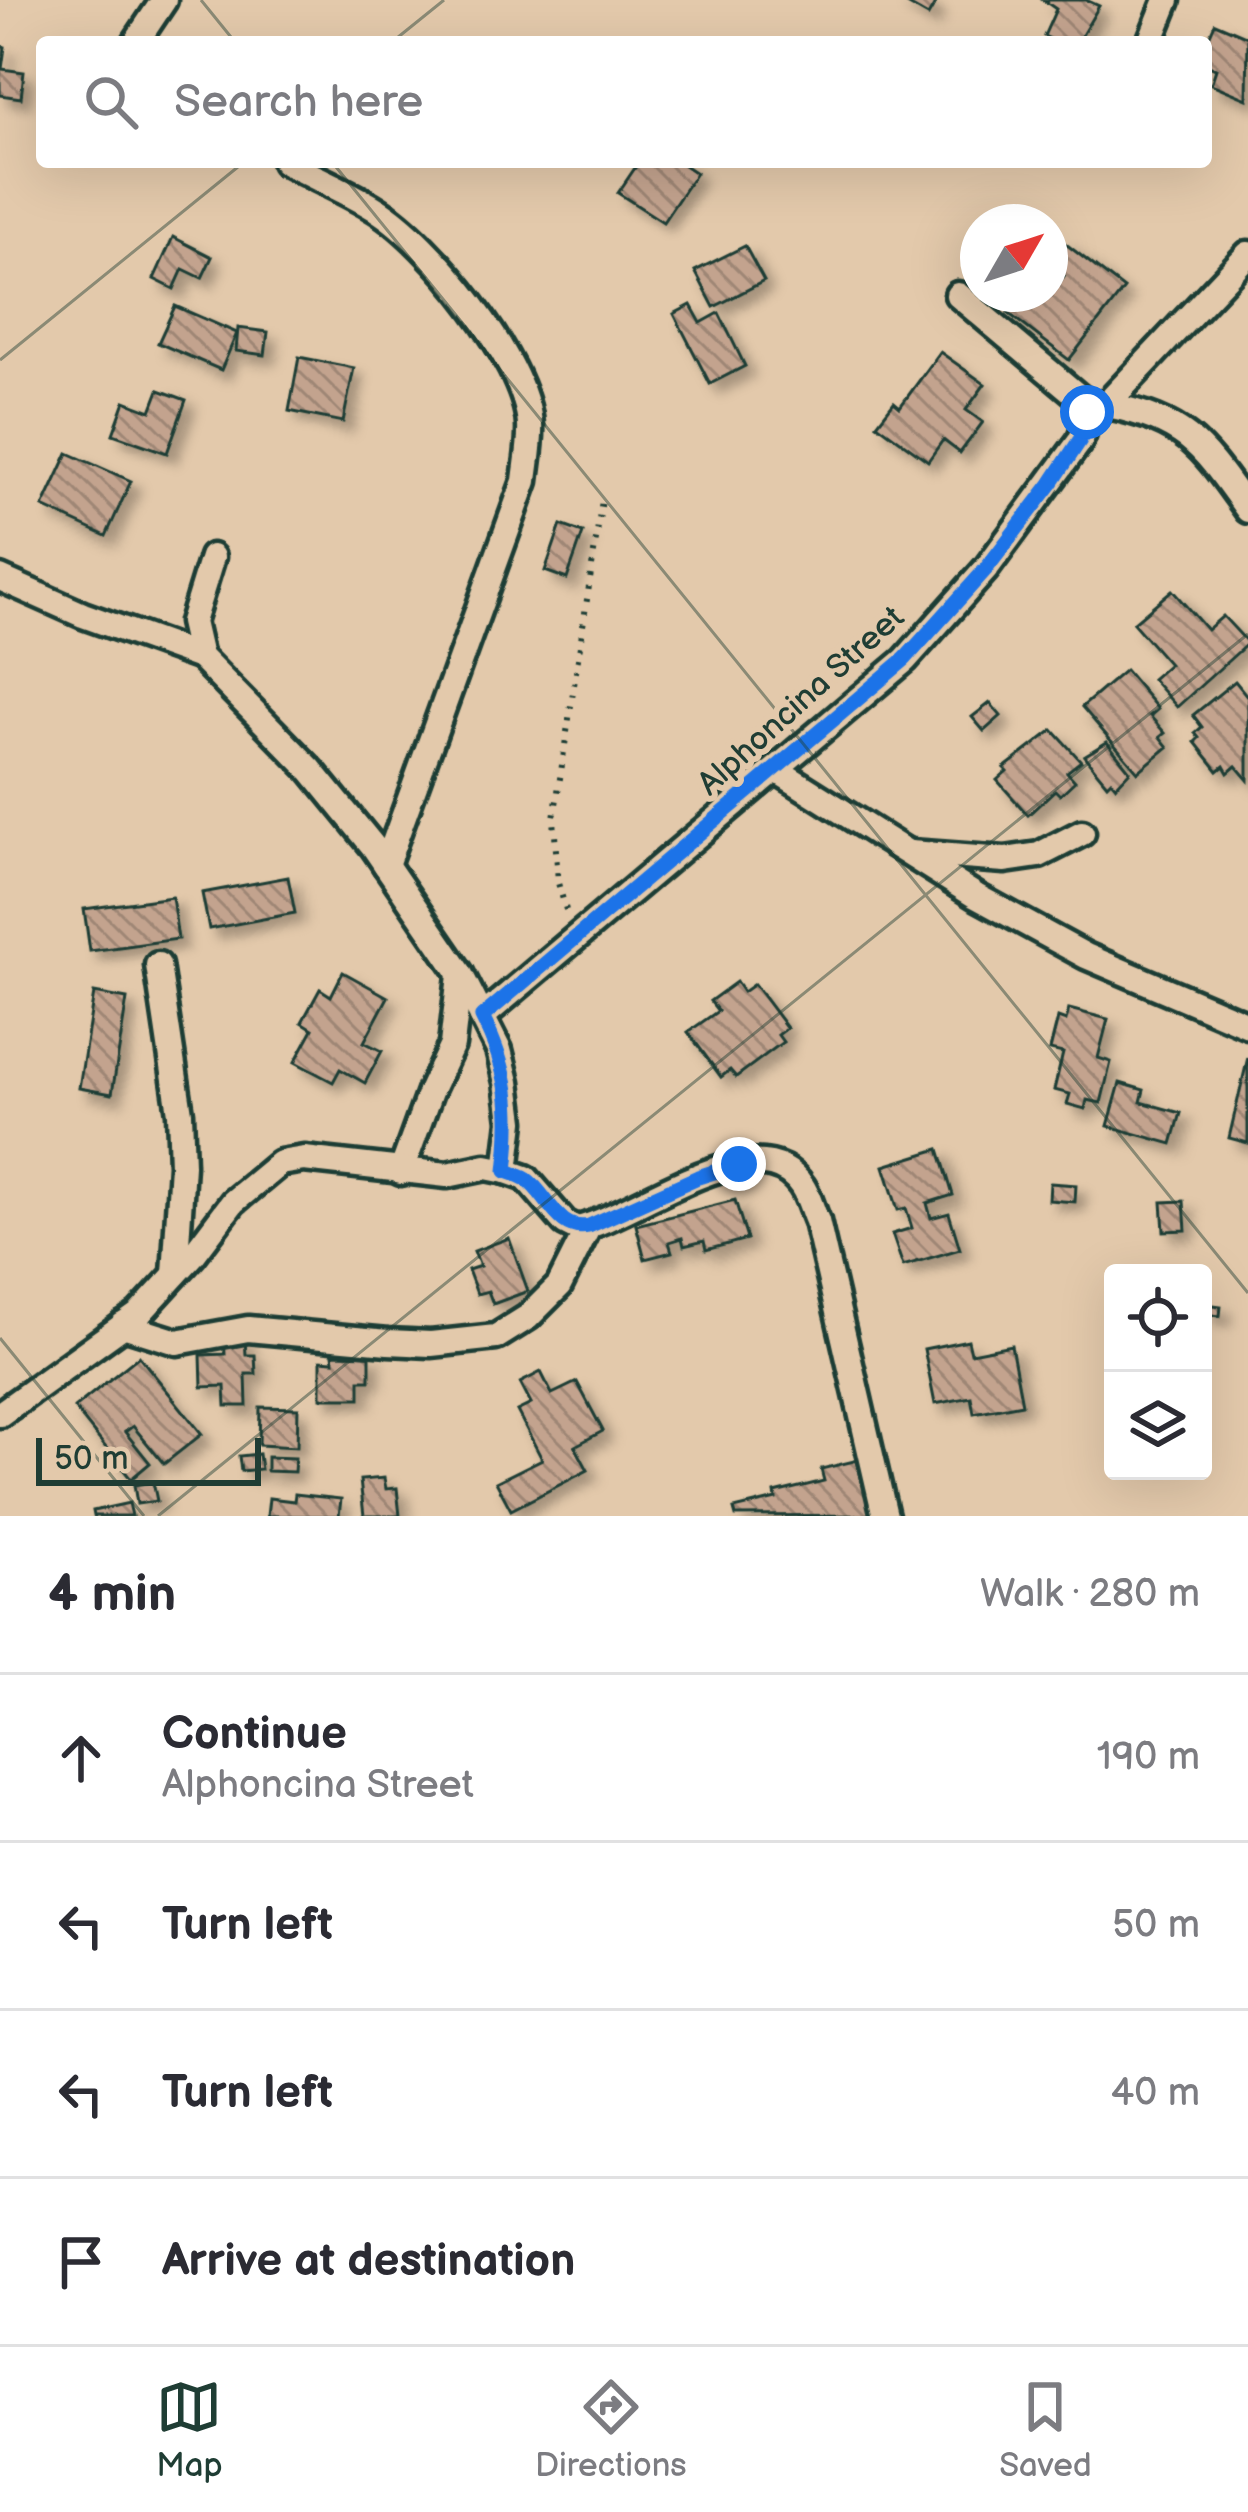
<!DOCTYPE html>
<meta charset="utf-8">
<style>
:root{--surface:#fff;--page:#f7f7f7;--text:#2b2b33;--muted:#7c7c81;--line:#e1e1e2;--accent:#1f3d34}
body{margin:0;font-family:"Balsamiq Sans",sans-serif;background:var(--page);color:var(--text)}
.controls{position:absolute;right:36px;bottom:36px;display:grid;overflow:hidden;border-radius:12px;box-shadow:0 12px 48px #0002}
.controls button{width:108px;height:108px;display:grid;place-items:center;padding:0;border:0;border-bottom:3px solid var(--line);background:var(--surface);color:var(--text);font:60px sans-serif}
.compass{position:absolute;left:960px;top:204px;width:108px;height:108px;border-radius:50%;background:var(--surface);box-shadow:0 12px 48px #0002;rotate:51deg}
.scale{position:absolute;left:36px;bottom:30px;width:225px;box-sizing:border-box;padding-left:12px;border:6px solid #1f3d34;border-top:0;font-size:33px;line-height:42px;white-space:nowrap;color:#1f3d34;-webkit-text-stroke:9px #e3c9ab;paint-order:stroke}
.stop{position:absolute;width:36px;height:36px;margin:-27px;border:9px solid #1a73e8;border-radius:50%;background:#fff}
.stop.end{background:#1a73e8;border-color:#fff;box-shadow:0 3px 12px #0008}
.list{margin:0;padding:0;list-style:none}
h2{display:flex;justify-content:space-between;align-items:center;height:156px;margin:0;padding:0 48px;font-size:51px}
h2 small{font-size:39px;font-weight:400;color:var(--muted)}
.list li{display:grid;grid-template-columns:78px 1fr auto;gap:36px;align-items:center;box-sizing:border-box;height:168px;padding:0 48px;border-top:3px solid var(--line)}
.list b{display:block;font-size:45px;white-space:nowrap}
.list p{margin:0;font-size:39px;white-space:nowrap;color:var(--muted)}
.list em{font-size:39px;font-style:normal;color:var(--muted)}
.icon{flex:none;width:66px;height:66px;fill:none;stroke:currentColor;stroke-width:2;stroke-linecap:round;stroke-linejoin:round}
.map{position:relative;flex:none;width:1248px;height:1516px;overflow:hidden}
.search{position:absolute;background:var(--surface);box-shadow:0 12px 48px #0002;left:36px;right:36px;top:36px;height:132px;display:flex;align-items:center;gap:30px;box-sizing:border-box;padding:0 42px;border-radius:12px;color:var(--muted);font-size:45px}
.sheet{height:828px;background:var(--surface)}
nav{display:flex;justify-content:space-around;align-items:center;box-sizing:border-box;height:168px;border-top:3px solid var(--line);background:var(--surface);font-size:33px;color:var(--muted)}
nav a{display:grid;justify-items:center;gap:6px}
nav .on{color:var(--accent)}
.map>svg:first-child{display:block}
</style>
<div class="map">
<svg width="1248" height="1516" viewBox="0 0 1248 1516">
<defs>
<pattern id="building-back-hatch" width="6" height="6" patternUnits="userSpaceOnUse" patternTransform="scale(3)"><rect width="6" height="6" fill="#c3a38e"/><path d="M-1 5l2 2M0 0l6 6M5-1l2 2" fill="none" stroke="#9e8675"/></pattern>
<filter id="shadow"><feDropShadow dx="9" dy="9" stdDeviation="6" flood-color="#0004"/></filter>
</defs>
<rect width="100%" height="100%" fill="#e3c9ab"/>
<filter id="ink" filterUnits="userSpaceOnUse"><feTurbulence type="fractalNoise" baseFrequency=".00833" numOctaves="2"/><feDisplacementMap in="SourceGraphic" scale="24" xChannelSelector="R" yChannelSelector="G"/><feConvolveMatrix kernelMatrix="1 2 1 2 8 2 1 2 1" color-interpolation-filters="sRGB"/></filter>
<g filter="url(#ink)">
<g fill="url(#building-back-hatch)" stroke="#1f3d34" stroke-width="3" filter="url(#shadow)">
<path d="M900,0H928L935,4L928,16Z"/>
<path d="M1043,0H1086L1099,6L1078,42H1057L1044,36L1056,9Z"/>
<path d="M1215,23L1248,37L1247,99L1211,84L1216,69L1206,65V42H1201L1203,37L1208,39Z"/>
<path d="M0,46L5,47L2,69L24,72L21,98L0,95Z"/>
<path d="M639,162H685L684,165L696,173L663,222L618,193Z"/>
<path d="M173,237L212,257L202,278L183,269L174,289L154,279Z"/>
<path d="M1062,241L1124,289L1069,360L1008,313L1022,294H1040L1046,299L1064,276L1050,265V256Z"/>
<path d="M745,246L764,281L714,307L695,271Z"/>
<path d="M691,305L701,323L719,313L745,366L710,384L674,314Z"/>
<path d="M175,306L237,333L221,370L158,343Z"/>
<path d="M238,328L268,332L265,355L236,351Z"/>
<path d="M940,352L985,384L966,410L983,422L960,453L943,440L928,461L877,424L894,402L900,407Z"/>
<path d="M299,357L354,368L343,422L289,411Z"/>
<path d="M159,390L186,400L167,453L113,434L125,401L151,411Z"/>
<path d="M68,453L131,481L106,536L43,507Z"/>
<path d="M561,525L583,533L567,579L545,571Z"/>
<path d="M1172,590L1207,630L1223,616L1248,643L1177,707L1152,679L1169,664L1133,623Z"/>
<path d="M1125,670L1158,709L1150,716L1165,733L1160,737L1168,747L1138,772L1082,707Z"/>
<path d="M1235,681L1248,697V780L1236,766L1228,773L1224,766L1218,771L1195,742L1199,738L1195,733L1202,727L1193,715Z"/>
<path d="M990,703L1001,716L984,731L972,717Z"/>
<path d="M1053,730L1081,761L1067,772L1075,781L1060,795L1055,790L1028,815L997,780L1007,771L1004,768Z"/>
<path d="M1107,742L1130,771L1116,786L1111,780L1107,784L1084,756Z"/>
<path d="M288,877L295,913L209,929L202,893Z"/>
<path d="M172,897L178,939L90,951L84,909Z"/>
<path d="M343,972L388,997L364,1042L382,1051L365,1083L340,1069L333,1082L295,1062L313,1029L302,1022L320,989L331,996Z"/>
<path d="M736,982L743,992L754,984L787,1028L778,1035L783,1042L736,1077L730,1070L721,1077L688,1032L718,1011L710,1001Z"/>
<path d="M94,993L127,999L112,1094L79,1088Z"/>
<path d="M1069,1009L1108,1019L1098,1058L1111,1062L1101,1103L1087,1100L1085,1109L1067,1104L1070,1094L1054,1090L1063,1053L1050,1050L1058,1018L1066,1021Z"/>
<path d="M1248,1057V1143L1229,1138Z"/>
<path d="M1120,1083L1144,1090L1141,1102L1181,1113L1172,1144L1108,1126Z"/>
<path d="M939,1149L953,1195L927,1203L931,1218L949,1213L960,1249L903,1266L892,1234L912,1228L906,1208L898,1210L884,1166Z"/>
<path d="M1050,1183L1076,1185L1075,1202L1049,1200Z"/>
<path d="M735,1200L747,1239L706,1250L704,1241L684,1246L682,1238L669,1242L672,1252L645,1259L636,1225Z"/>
<path d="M1184,1201L1186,1230L1164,1231L1162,1202Z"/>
<path d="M509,1238L528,1291L493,1304L488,1291L477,1294L468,1270L480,1266L474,1251Z"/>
<path d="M1206,1304L1221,1306L1220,1316L1204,1314Z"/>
<path d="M224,1338H245L246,1355H255L256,1374H246L247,1406H226L225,1386L202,1387L201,1355L225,1354Z"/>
<path d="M968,1340L971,1353L1011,1345L1022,1404L974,1413L971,1397L935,1404L924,1349Z"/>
<path d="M333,1354L370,1355V1380H360V1398H321V1360L334,1361Z"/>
<path d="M139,1356L202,1434L164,1464L133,1426L125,1432L150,1463L131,1479L74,1408Z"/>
<path d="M541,1372L552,1394L577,1382L603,1431L575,1446L588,1470L511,1510L496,1482L542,1459L517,1411L531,1404L520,1383Z"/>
<path d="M260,1407L298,1408L297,1447L259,1445Z"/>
<path d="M259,1454L261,1469L241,1471L239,1456Z"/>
<path d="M267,1457L295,1458L294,1472L267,1471Z"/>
<path d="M858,1460L871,1515L736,1516L734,1509L776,1499L775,1493L824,1481L821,1469Z"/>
<path d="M384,1478L386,1489L397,1488L400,1516H364L360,1480Z"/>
<path d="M153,1482L157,1501L137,1504L134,1485Z"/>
<path d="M295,1494L341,1499L339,1516H267L269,1498L294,1501Z"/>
<path d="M129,1503L132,1516H94L93,1511Z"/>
</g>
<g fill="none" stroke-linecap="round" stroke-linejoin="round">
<g stroke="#1f3d34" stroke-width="33">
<g id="street">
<path d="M136,42L164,0"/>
<path d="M1150,42L1167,0"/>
<path d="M285,162C315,178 347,191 376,209C430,242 526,360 530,425C531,443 527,463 525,481L386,865"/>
<path d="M1108,405C1189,422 1202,446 1248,510"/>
<path d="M1087,425L1248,254"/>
<path d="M212,557L192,622L200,657L311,770L373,846L460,973L499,1050L507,1082L512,1121L506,1171"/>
<path d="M0,578L83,615L200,657"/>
<path d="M778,771L976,896L1086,956L1248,1025"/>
<path d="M910,853L1005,860L1039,855L1082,833"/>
<path d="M158,965L180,1113L182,1165L175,1274"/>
<path d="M482,1017L905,660L986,569L1080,441C1088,423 1089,414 1079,397L958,295"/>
<path d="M401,1172L430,1092L452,1045L460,975"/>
<path d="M123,1325L177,1342L248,1329L388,1342L431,1344L496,1337L528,1317L559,1286L589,1226"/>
<path d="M0,1414L139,1314L193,1255L233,1202L280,1163L304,1159L447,1175L486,1167L506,1171L526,1178L565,1223L577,1229C634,1218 757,1118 802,1186C809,1196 812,1210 817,1221L885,1516"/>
</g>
</g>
<path stroke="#1f3d34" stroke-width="6" stroke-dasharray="3 9" stroke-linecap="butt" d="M566,910L558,883L554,818L602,500"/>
<use href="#street" stroke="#e3c9ab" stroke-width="24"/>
</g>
</g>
<g fill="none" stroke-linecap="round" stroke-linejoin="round" filter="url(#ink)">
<path stroke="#1a73e8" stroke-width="15" d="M739,1164L698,1177L589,1226C557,1233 548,1194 526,1179C525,1178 508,1171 506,1171C513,1110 510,1072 482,1017L905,659L986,569L1051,484L1080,440L1088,424L1087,412"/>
</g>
<path fill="none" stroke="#1f3d34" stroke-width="3" stroke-opacity="0.45" d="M201,0L235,42M392,42L444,0M332,162L1248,1293M0,360L244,162M0,1338L144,1516M158,1516L1248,634"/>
<g text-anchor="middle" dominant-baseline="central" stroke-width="12" stroke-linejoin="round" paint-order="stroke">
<g font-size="33" fill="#1f3d34" stroke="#e3c9ab">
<text transform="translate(801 701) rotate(-42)">Alphoncina Street</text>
</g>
</g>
</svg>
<div class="controls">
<button><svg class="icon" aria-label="locate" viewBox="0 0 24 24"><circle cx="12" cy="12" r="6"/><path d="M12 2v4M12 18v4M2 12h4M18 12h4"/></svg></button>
<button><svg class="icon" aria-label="layers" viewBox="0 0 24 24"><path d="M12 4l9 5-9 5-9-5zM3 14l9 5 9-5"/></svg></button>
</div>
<svg class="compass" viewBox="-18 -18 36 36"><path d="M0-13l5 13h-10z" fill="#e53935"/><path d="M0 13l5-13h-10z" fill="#7c7c81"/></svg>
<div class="scale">50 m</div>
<div class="stop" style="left:1087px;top:412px"></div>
<div class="stop end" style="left:739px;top:1164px"></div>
<div class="search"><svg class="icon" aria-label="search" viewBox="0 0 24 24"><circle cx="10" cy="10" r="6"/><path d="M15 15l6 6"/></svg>Search here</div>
</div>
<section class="sheet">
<h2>4 min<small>Walk · 280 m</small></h2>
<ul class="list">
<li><svg class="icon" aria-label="ahead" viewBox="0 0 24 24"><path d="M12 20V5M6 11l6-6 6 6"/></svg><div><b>Continue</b><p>Alphoncina Street</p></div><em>190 m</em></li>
<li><svg class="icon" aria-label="left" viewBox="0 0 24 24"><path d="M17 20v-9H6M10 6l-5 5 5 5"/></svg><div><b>Turn left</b></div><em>50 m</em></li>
<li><svg class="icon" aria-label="left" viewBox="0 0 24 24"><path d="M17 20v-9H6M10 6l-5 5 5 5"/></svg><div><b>Turn left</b></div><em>40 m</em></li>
<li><svg class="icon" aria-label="arrive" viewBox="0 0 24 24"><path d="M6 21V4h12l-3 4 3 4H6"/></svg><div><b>Arrive at destination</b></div></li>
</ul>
</section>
<nav>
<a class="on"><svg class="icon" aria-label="map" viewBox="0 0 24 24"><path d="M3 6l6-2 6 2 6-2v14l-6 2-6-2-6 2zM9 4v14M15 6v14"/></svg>Map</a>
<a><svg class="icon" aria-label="directions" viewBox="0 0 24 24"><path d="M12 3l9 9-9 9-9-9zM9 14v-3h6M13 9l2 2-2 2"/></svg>Directions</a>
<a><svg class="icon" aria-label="saved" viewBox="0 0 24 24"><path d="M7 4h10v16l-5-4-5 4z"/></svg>Saved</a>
</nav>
